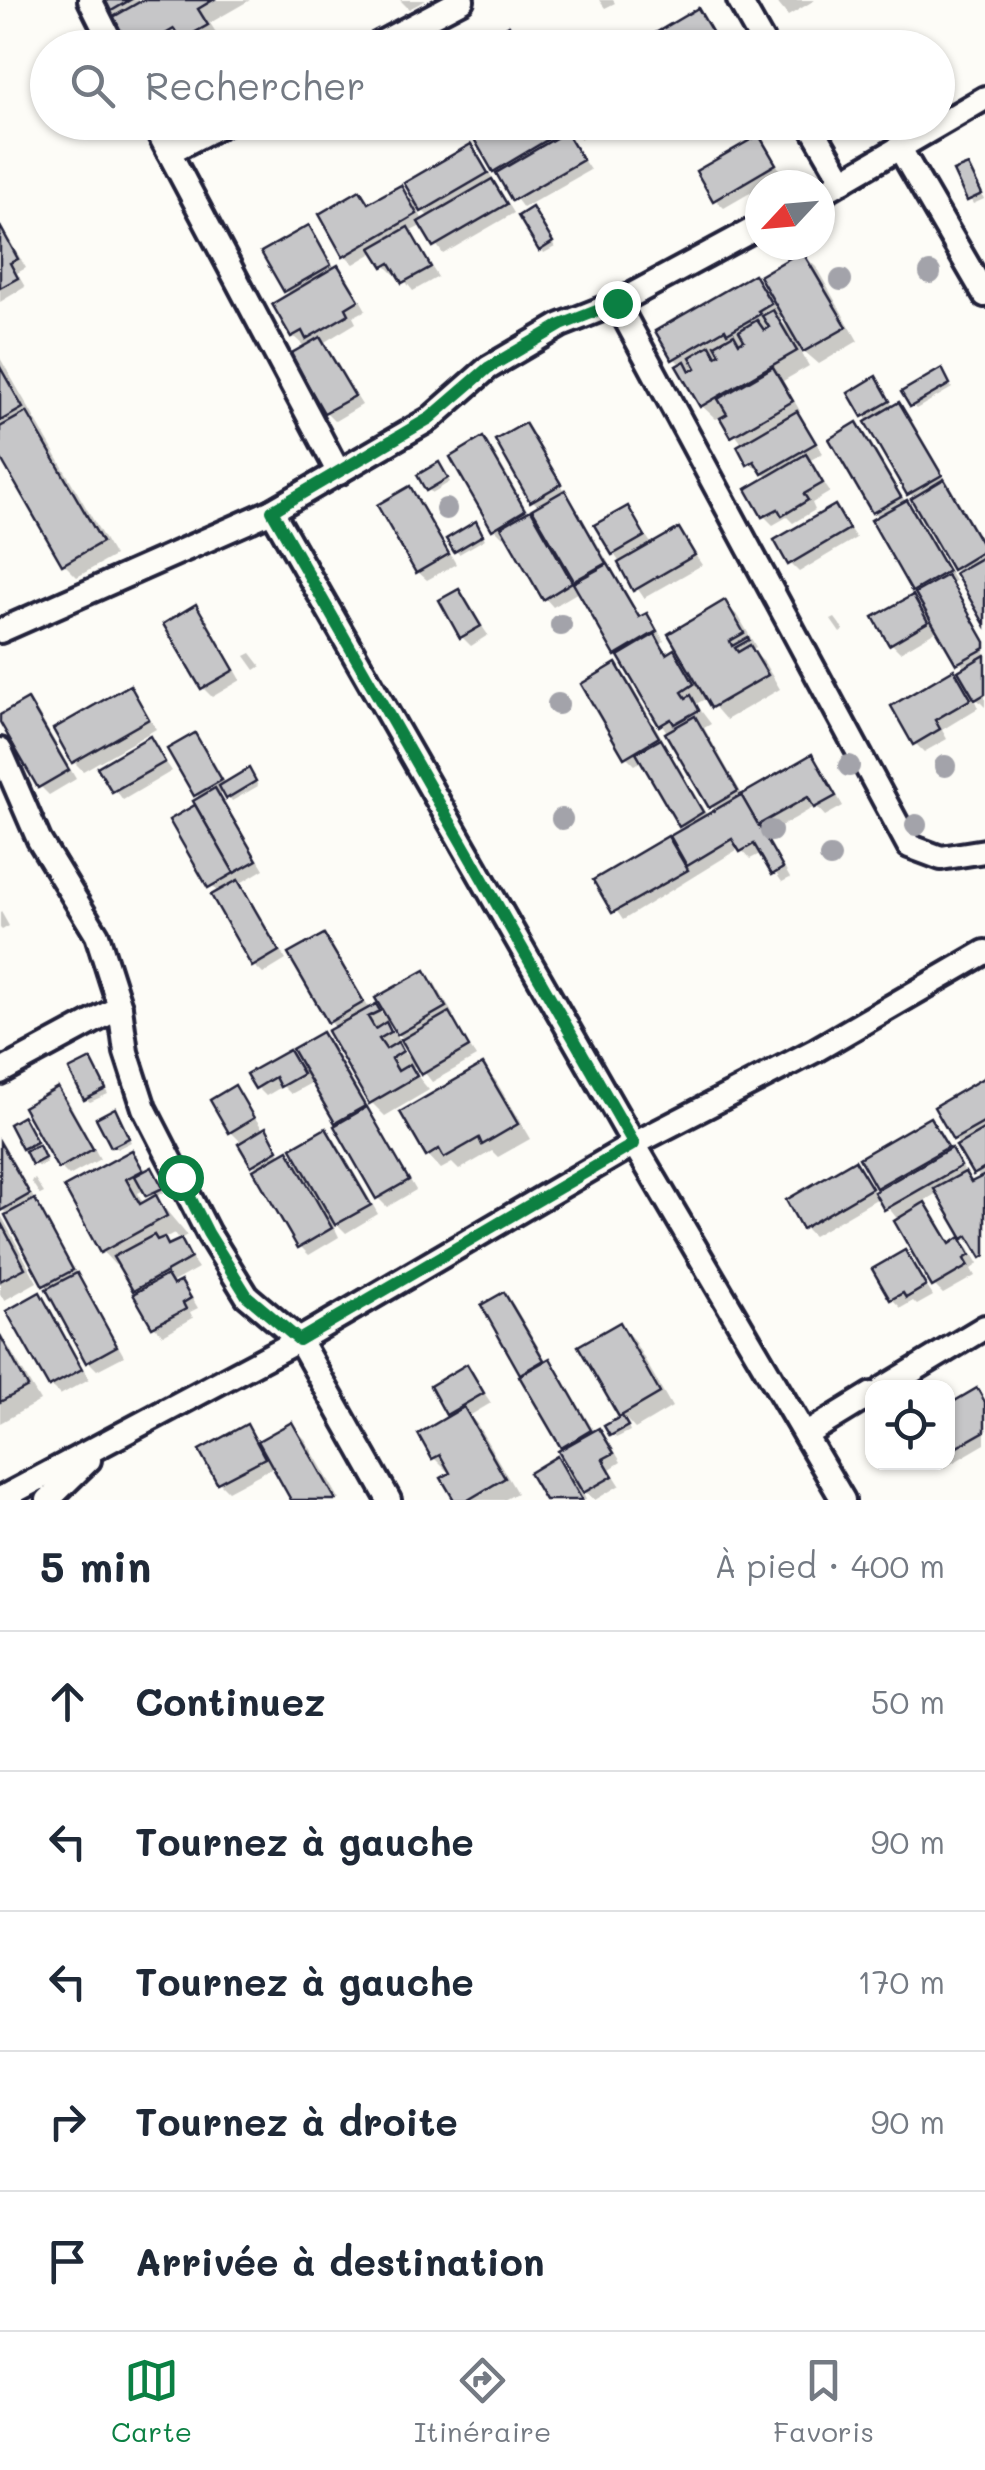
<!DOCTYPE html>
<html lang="fr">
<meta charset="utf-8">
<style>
:root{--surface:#fff;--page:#f6f6f7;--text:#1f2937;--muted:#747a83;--line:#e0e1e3;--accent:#0b8043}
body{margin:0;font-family:Mali,sans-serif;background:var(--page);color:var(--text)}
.controls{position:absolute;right:30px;bottom:30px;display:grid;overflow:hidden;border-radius:20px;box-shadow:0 2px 8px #0004}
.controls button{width:90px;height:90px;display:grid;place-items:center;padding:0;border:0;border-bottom:2px solid var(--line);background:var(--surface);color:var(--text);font:50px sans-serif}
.compass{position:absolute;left:745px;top:170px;width:90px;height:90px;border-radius:50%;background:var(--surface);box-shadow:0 2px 8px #0004;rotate:244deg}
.stop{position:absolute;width:30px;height:30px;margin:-22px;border:8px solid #0b8043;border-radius:50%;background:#fff}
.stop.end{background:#0b8043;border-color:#fff;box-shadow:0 2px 10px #0008}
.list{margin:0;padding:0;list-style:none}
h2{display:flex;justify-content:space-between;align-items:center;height:130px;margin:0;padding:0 40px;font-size:42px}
h2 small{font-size:32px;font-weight:400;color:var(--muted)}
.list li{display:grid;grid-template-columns:65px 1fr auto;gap:30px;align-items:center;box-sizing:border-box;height:140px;padding:0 40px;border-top:2px solid var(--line)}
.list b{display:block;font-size:38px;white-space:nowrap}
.list em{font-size:32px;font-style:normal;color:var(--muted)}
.icon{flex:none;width:55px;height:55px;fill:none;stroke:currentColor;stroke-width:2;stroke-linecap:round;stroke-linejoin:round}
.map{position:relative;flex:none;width:985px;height:1500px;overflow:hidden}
.search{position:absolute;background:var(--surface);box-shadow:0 2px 8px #0004;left:30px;right:30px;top:30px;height:110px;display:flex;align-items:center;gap:25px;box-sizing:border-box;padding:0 35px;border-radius:55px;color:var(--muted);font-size:38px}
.sheet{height:830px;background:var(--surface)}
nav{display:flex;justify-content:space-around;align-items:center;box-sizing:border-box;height:140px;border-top:2px solid var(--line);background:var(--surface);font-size:28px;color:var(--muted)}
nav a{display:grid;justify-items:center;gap:5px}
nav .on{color:var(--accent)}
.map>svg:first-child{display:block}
</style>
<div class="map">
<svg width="985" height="1500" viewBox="0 0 985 1500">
<rect width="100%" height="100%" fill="#fdfcf7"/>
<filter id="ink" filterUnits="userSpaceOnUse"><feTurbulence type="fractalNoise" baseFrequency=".01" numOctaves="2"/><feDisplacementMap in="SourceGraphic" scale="20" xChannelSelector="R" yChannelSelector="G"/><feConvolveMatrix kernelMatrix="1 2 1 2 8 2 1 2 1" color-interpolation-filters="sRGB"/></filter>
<g filter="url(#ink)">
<g fill="#0003" fill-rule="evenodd">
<path d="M100,0H250L210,23L220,39L205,48H191L187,43L178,48H127L115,19Z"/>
<path d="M400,0H426L409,9Z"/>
<path d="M599,0H613L615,3L605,8Z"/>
<path d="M775,0H815L788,16Z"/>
<path d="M698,11L723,48H635Z"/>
<path d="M507,122H559L590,170L523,208L495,170Z"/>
<path d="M567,122H608L580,139Z"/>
<path d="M759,139L783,174L724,208L715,199Z"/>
<path d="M470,147L479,156L514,213L443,254L423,225L409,232L438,277L413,291L398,272L394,274L385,265L376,251L354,264L345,255L360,193L370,205L400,188L417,205ZM415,203L430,218L423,221Z"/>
<path d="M971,171L984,199L973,204L956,172Z"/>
<path d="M536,214L555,247L544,253L541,249Z"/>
<path d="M0,224L26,268L17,273L25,287L0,302Z"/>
<path d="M308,228L317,237L336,270L347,277L366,310L353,317L356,323L323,343L362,405L335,421L326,412L306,348L293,336L292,295L286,290Z"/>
<path d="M802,254L816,267L858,341L819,364L797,345L809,366L783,381L800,411L795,413L823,453L809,461L830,492L812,503L815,510L793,523L787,517L773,525L764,516L769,478L749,463L743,445L722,416L716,419L702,406L682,366L674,358L753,277L770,294ZM785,316L793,334L779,319Z"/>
<path d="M0,358L114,556L77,577L64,564L0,452Z"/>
<path d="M945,375L952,388L916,409L912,405Z"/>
<path d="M879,383L894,408L899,405L908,414L985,547V620L864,415Z"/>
<path d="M857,425L866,434L906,503L915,512L955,581L951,583L985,639V707L972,694L978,708L942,730L947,739L924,752L915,743L954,672L967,685L965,669L939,629L900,652L891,643L912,598L927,613L880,518L874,512Z"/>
<path d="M525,426L534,435L566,495L573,502L641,619L646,616L655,625L664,641L660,644L670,654L674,652L687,665L725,604L739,617L756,647L751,650L764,662L780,689L726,720L707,698L696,704L711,724L704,728L743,796L811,757L820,766L843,806L825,816L816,806L766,835L790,878L782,882L762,853L750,859L740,848L623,920L596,881L685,830L643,760L635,765L626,756L616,666L625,675L708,817L716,812L580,591L553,607L545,598L508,534L503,537L494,528L483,441L492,449L529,514L540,508L532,500Z"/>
<path d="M442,469L450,482L432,493L428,489Z"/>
<path d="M410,489L418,498L456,564L427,580L418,572Z"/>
<path d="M835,508L856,538L799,572L790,563Z"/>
<path d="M628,509L653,546L679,531L702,565L644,598L614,554Z"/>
<path d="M479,528L485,539L459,554L456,551Z"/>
<path d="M459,592L488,635L471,646L462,637Z"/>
<path d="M196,608L205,616L241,680L212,697L203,688Z"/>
<path d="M835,618L844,630L840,633L831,620Z"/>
<path d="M251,653L261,666L255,670L245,656Z"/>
<path d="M129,688L138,697L156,729L83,771L74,762L56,730Z"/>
<path d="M28,702L37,711L76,779L49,795L40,786Z"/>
<path d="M195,736L204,745L226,784L252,775L258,786L232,801L225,792L219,795L264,869L239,884L286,960L263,974L254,965L218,894L173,821L199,806L201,799L196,794Z"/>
<path d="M150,739L172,771L123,800L100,768Z"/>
<path d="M0,910L9,926L2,930L0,928Z"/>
<path d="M323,937L332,946L370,1010L375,1007L389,1021L425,973L434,982L454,1016L451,1018L476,1057L432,1082L418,1064L411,1068L429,1090L385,1116L371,1102L337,1029L330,1021ZM393,1024L403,1040L401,1041L388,1027ZM407,1044L416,1063L400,1048Z"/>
<path d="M322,1035L331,1044L416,1190L387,1207L378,1198L313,1082L291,1094L283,1086L266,1096L257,1087L288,1053L304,1069Z"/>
<path d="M91,1062L108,1094L90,1102L86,1099Z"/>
<path d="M483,1067L496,1081L530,1139L498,1157L492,1151L459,1170L452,1163L441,1169L428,1155Z"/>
<path d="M985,1080V1259L976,1245L974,1247L965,1238L939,1192L922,1202L934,1214L952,1245L960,1241L969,1249L978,1264L971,1269L975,1276L943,1294L934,1285L899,1221L880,1197L813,1236L804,1227L855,1163L876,1194L882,1191L878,1187L930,1120L960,1160L966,1176L974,1184L981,1180L955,1139Z"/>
<path d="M235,1089L282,1157L288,1153L304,1170L326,1131L335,1140L378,1214L346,1233L329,1216L339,1237L309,1255L300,1246L243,1144L231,1132Z"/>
<path d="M58,1090L67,1099L100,1159L69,1176L60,1167Z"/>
<path d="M118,1115L131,1142L117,1149L113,1145Z"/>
<path d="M27,1123L47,1162L38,1167L24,1148Z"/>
<path d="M0,1139L124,1356L97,1370L88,1361L8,1215L0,1207Z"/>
<path d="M132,1153L148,1172L155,1174L165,1192L155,1197L187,1235L179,1240L174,1233L163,1239L170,1247L180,1242L198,1268L171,1283L176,1287L180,1284L189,1293L198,1308L190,1312L193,1318L163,1335L154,1326L120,1263L115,1265L102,1251ZM146,1189L153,1200L144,1205L138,1193Z"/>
<path d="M35,1179L44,1193L40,1195L31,1181Z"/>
<path d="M0,1213L37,1282L5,1300L0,1295Z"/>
<path d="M905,1253L933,1296L917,1305L913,1301L901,1308L892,1299Z"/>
<path d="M504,1295L513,1304L547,1362L558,1370L595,1433L599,1431L608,1440L621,1462L610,1469L620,1485L595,1500L581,1488L586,1500H548L557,1459L574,1477L565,1450L484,1306Z"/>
<path d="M39,1296L48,1304L89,1379L60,1395L51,1386L10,1312Z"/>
<path d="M619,1325L633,1339L672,1407L635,1429L625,1418L630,1431L616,1438L608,1427L624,1417Z"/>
<path d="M0,1332L40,1401L0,1423Z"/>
<path d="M467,1367L491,1403L469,1416L477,1424L517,1493L504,1500H457L451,1475L434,1458L421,1435L452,1417L448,1413Z"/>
<path d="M976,1391L985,1400V1444L944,1468L939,1462H948V1408Z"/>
<path d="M291,1425L305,1439L340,1500H294L275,1466L228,1491L219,1482L246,1428L259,1443Z"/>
</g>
<g fill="#c6c6c8" stroke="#22223b" stroke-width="2.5">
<path d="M98,0H130L106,14Z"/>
<path d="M143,0H213L198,9L208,25L181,40L174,29L141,48H124L108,20Z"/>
<path d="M698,8L717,40L705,48H630Z"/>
<path d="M509,25L522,48H476L475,45Z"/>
<path d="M502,122H557L562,131L493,172L474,139Z"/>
<path d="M566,132L583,160L512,201L496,173Z"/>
<path d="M759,135L776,164L713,201L696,171Z"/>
<path d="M471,144L488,173L421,212L404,183Z"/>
<path d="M968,165L982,194L967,201L953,171Z"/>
<path d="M492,179L507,204L433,247L418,222Z"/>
<path d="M401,185L417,214L343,257L319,214L360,190L368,203Z"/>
<path d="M532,207L553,242L539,251L518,216Z"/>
<path d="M309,225L331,265L284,292L261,252Z"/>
<path d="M0,226L18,259L10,263L18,278L0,288Z"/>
<path d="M408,227L431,267L402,283L390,263L383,267L371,248Z"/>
<path d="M802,251L847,327L803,352L759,276Z"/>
<path d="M338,265L359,300L346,308L349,314L306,339L302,331L291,337L272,304Z"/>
<path d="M754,274L771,303L758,311L760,314L727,333L725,329L672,360L655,331Z"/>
<path d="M773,310L797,351L700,407L676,366L685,361L690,371L696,368L690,357L710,345L716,356L720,354L715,345L734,334L739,343L744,340L739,331L757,320L764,330L769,327L762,316Z"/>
<path d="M320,337L355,396L324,413L290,354Z"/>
<path d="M0,367L23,408L0,421Z"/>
<path d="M773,367L793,401L731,437L720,418L727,414L718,399Z"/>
<path d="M942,368L950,384L910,407L901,392Z"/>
<path d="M876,376L890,401L862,417L848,393Z"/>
<path d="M899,402L942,475L907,495L865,422Z"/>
<path d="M797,411L816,443L762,474L754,461L747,465L737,446Z"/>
<path d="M27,412L102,542L62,565L0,457V427Z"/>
<path d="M857,422L901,497L872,513L829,439Z"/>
<path d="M525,423L561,484L530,502L495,440Z"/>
<path d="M483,437L525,510L492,530L450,457Z"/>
<path d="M806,454L823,483L804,494L808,500L782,516L778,509L762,517L746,489Z"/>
<path d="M439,462L448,478L426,491L417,475Z"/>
<path d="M944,479L985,550L952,570L911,499Z"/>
<path d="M410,486L449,554L416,573L377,505Z"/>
<path d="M565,490L606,563L574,581L532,509Z"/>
<path d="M907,500L948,571L912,592L871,520Z"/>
<path d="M835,505L849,529L788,565L774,540Z"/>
<path d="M628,506L645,536L612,555L594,525Z"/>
<path d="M531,510L572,582L543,600L501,527Z"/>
<path d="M476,521L483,535L454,552L446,539Z"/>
<path d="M679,528L695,555L633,591L618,563Z"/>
<path d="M985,556V625L955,573Z"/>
<path d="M608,564L639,617L647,613L657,631L615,656L573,583Z"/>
<path d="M947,575L985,642V648L956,664L915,593Z"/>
<path d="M459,589L481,626L460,638L439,600Z"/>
<path d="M913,595L928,622L889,645L873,617Z"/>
<path d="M725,600L744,633L730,641L732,646L748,637L749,640L735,648L738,652L750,645L768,675L711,708L668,634Z"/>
<path d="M196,604L234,670L201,689L163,624Z"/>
<path d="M655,634L666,654L674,649L694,684L682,692L686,698L691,695L699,710L674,724L671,719L659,726L618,656Z"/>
<path d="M985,655V694L975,700L958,671Z"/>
<path d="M616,663L659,737L624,758L581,684Z"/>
<path d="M954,669L971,699L935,720L940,729L913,745L891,706Z"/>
<path d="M130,685L149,719L72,763L53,729Z"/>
<path d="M28,699L69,770L38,788L0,722V715Z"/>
<path d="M695,716L738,791L709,808L665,733Z"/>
<path d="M195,733L222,780L194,796L167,749Z"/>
<path d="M150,736L165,762L112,792L97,767Z"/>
<path d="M661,739L703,812L679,827L636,753Z"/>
<path d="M812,754L836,796L814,808L808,797L758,825L741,795Z"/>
<path d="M249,768L256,781L226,799L219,786Z"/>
<path d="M215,788L257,860L234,873L193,801Z"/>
<path d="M741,795L783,868L772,875L754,844L740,852L732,839L687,866L670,836Z"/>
<path d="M195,805L234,873L208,888L169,820Z"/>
<path d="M668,836L688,870L612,913L593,880Z"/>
<path d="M238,880L279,951L252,967L211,895Z"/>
<path d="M324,934L364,1002L328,1023L288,954Z"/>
<path d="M425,970L446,1007L397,1035L375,998Z"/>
<path d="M376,1004L380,1011L368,1017L375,1029L386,1022L391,1032L379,1039L386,1049L398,1042L403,1051L391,1059L398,1071L410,1064L417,1076L369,1104L327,1031Z"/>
<path d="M449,1012L469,1047L421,1075L401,1040Z"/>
<path d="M322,1032L365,1106L335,1123L292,1049Z"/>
<path d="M289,1050L303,1074L280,1087L275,1077L255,1089L246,1074Z"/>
<path d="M91,1059L106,1089L84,1100L69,1070Z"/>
<path d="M483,1064L518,1124L482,1145L479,1138L444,1158L439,1149L426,1157L400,1112Z"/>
<path d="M985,1077V1122L953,1140L934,1107Z"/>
<path d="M235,1085L254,1118L229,1133L210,1100Z"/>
<path d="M58,1087L93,1149L58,1169L23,1107Z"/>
<path d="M367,1107L409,1180L376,1199L334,1126Z"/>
<path d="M115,1108L129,1138L111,1147L96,1118Z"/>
<path d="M23,1116L37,1142L22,1149L9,1124Z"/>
<path d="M930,1117L948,1147L876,1188L859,1158Z"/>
<path d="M266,1127L278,1150L251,1166L238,1144Z"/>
<path d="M326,1128L371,1205L335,1225L291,1148Z"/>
<path d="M985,1129V1168L973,1175L956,1146Z"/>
<path d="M0,1142L30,1194L0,1211Z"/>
<path d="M39,1145L45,1158L32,1165L25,1151Z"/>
<path d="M951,1148L961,1166L884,1210L874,1192Z"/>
<path d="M132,1150L143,1170L126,1179L140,1204L156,1195L167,1216L100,1253L64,1187Z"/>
<path d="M288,1150L332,1228L298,1248L253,1170Z"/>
<path d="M855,1160L872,1188L802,1229L786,1200Z"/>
<path d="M152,1167L163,1188L146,1196L135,1176Z"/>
<path d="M965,1172L971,1182L985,1175V1255L981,1258L968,1236L963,1239L934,1189Z"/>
<path d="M35,1199L73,1270L43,1286L5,1215Z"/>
<path d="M925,1202L950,1244L960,1237L970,1255L964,1259L968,1266L932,1287L894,1221Z"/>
<path d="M0,1221L25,1268L0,1281Z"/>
<path d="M154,1235L157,1240L164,1237L168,1245L181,1239L191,1258L133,1291L113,1257Z"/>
<path d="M905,1250L926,1286L906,1298L903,1293L890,1300L872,1269Z"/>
<path d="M77,1273L117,1346L86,1363L46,1289Z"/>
<path d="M167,1275L173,1285L181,1281L191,1298L183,1303L186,1309L152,1327L133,1294Z"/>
<path d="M40,1292L82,1369L49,1387L6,1311Z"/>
<path d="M504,1292L544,1360L520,1374L481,1305Z"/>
<path d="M620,1322L660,1393L619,1417L578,1346Z"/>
<path d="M0,1335L28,1387L0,1402Z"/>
<path d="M550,1358L591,1430L561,1448L519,1376Z"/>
<path d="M467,1364L484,1393L446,1415L430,1386Z"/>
<path d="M977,1388L985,1402V1431L948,1452V1405Z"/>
<path d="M464,1407L505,1478L468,1500H454L441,1478L450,1473L440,1455L432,1459L418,1434Z"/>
<path d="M622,1416L628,1426L610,1436L604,1426Z"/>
<path d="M292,1422L336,1500H291L258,1441Z"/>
<path d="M247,1424L265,1458L217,1483L199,1450Z"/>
<path d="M599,1428L614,1453L603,1459L613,1476L583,1493L558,1451Z"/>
<path d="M557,1456L582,1500H545L529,1473Z"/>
</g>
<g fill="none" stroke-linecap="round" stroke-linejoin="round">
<g stroke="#22223b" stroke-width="30">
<g id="minor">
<path d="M90,0L114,48"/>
<path d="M739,0L766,48"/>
<path d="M371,48L462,0"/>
<path d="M153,122L339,473"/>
<path d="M809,122L843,181"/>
<path d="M899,147L985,295"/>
<path d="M169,152L227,122"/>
<path d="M820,194L985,98"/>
<path d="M617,303L909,846L941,858L985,851"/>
<path d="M272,511L634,1144L843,1500"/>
<path d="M0,631L272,511L430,419L488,368L561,325L617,303L760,226"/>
<path d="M0,750L39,840L97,935L120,1007L126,1052L144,1108L208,1233L247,1296L299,1340L389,1500"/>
<path d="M0,1072L120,1007"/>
<path d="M884,1388L985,1327"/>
<path d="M805,1435L872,1394"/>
<path d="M0,1499L299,1340L634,1144L816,1050L985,952"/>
<path d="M48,1500L89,1460"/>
</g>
</g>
<use href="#minor" stroke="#fdfcf7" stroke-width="22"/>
</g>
<g fill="#a3a3aa">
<circle cx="930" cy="273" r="11"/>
<circle cx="841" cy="280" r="11"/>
<circle cx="446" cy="509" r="11"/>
<circle cx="561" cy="625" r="11"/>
<circle cx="558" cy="704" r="11"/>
<circle cx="849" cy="766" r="11"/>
<circle cx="945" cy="766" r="11"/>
<circle cx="562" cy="819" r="11"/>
<circle cx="916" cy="825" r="11"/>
<circle cx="771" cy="831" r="11"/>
<circle cx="830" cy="857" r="11"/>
</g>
</g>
<g fill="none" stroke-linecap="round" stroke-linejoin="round" filter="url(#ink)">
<path stroke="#0b8043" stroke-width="12" d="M180,1177L208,1233L247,1296L299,1340L634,1144L272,511L430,418L488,368L561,325L617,303"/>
</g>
</svg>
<div class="controls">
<button><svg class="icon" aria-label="locate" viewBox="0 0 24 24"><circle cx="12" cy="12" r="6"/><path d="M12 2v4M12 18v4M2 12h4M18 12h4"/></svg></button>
</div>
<svg class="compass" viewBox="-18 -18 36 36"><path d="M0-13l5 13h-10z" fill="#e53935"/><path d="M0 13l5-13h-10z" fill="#747a83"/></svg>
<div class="stop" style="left:180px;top:1177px"></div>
<div class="stop end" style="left:617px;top:303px"></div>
<div class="search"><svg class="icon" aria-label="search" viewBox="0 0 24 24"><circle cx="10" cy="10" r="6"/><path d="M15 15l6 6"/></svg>Rechercher</div>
</div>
<section class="sheet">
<h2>5 min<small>À pied · 400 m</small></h2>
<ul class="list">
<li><svg class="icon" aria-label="ahead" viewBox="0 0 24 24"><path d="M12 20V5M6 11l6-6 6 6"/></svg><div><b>Continuez</b></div><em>50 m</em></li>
<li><svg class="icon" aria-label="left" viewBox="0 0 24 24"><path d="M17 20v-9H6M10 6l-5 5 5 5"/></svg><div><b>Tournez à gauche</b></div><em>90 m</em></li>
<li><svg class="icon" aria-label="left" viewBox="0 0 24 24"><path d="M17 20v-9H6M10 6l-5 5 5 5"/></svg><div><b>Tournez à gauche</b></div><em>170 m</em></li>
<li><svg class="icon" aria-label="right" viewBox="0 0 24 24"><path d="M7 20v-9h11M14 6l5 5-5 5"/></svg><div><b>Tournez à droite</b></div><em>90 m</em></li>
<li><svg class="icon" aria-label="arrive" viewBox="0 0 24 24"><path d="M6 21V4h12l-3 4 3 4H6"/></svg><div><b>Arrivée à destination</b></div></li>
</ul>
</section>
<nav>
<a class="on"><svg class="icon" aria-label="map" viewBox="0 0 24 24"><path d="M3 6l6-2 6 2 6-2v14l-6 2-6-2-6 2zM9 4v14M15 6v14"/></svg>Carte</a>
<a><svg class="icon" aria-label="directions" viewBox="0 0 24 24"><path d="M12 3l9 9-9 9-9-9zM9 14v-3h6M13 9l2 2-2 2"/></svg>Itinéraire</a>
<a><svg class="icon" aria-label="saved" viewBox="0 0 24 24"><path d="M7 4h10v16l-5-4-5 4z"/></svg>Favoris</a>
</nav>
